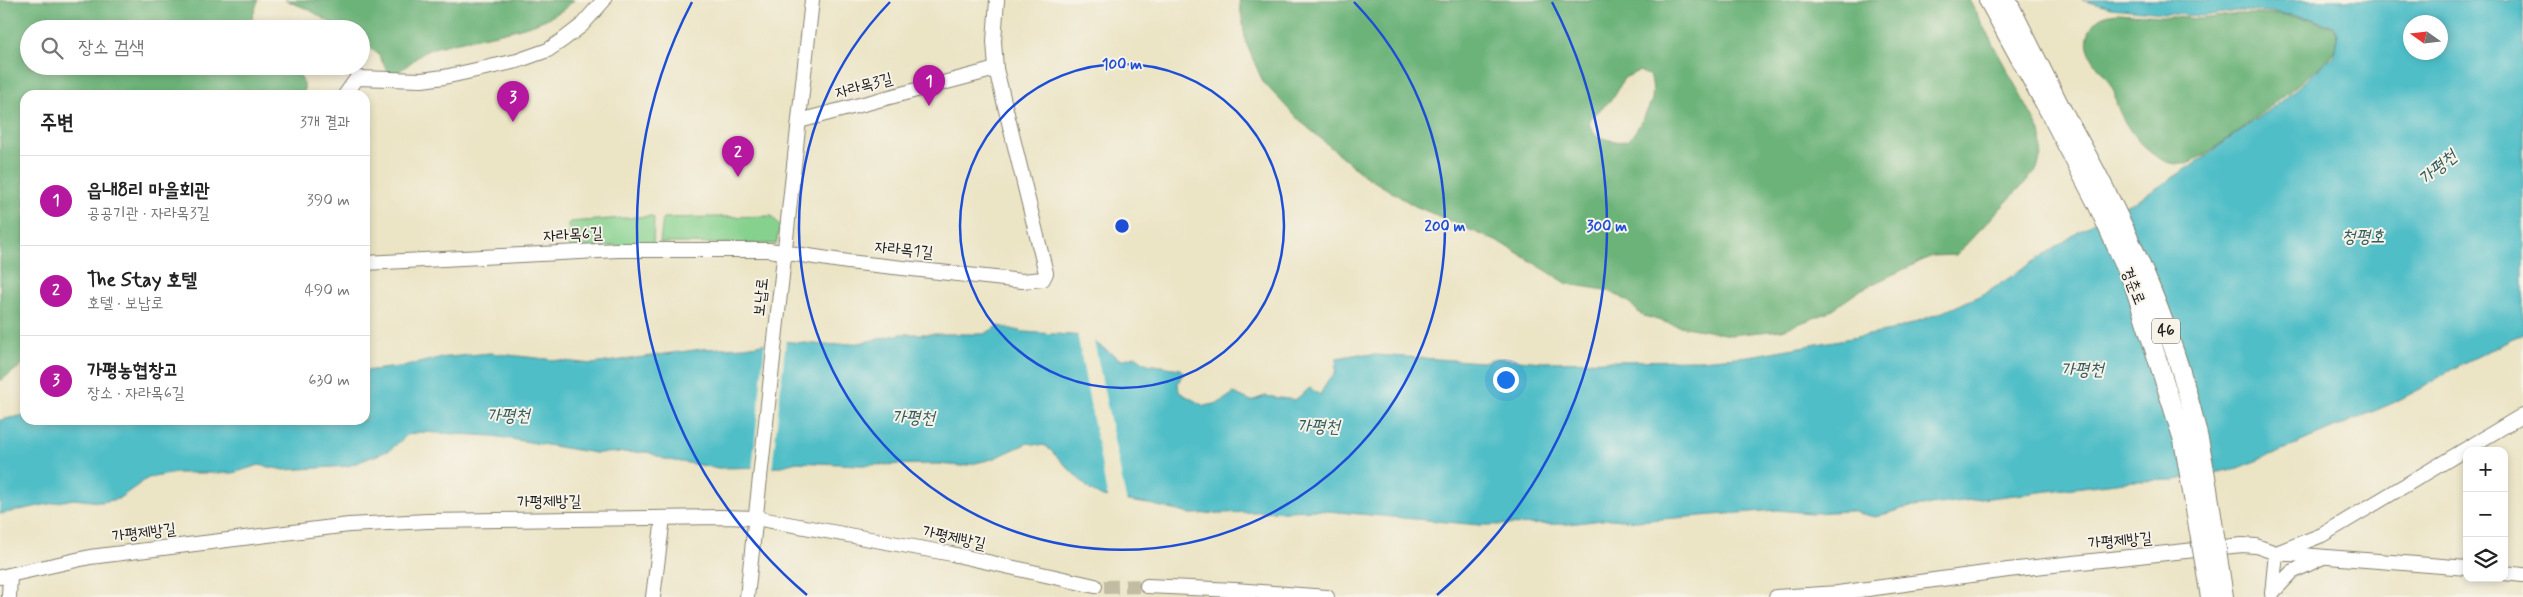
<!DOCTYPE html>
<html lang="ko">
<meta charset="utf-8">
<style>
:root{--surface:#fff;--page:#f6f6f6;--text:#222;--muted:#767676;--line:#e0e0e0;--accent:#b5179e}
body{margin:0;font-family:Mynerve,"Poor Story",sans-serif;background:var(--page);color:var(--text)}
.controls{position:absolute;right:15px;bottom:15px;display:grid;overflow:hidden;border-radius:10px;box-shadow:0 2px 8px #0003}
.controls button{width:45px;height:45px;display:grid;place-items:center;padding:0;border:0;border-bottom:1px solid var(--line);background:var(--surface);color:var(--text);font:25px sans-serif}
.compass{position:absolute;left:2403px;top:15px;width:45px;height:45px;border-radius:50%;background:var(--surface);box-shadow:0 2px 8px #0003;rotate:284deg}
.you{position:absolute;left:1505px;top:379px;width:18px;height:18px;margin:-12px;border:4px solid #fff;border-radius:50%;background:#1a73e8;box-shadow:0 0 0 8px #1a73e833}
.badge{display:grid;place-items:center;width:32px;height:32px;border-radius:50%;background:var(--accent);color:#fff;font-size:16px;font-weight:700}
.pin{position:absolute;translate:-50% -41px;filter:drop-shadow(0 1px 2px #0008)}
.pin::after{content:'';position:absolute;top:26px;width:18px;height:15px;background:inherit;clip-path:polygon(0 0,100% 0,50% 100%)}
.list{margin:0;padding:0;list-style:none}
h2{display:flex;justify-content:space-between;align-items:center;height:65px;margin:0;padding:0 20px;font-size:21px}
h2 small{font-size:16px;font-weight:400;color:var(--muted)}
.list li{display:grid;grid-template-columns:32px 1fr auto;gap:15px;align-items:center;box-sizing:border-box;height:90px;padding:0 20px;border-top:1px solid var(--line)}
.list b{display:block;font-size:19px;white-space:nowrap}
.list p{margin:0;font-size:16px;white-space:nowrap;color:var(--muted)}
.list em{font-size:16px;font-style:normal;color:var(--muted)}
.icon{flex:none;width:28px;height:28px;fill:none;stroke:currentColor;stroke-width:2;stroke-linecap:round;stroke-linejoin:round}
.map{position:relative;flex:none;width:2523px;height:597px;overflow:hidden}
.search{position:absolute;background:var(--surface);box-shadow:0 2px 8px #0003;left:20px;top:20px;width:350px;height:55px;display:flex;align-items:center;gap:12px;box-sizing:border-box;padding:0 18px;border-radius:28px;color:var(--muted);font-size:19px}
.panel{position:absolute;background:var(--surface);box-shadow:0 2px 8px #0003;left:20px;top:90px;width:350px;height:335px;border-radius:15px}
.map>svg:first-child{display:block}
</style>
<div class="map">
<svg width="2523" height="597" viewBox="0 0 2523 597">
<rect width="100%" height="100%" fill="#f7f3e8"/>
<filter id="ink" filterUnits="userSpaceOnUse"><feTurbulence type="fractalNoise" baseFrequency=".02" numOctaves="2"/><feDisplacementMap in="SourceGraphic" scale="10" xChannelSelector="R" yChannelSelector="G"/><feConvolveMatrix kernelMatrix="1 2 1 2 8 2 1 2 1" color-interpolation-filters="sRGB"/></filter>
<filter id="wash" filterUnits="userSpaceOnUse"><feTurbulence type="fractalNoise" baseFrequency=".0096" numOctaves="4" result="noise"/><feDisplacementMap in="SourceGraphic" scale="20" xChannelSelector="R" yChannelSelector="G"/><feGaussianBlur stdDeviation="1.12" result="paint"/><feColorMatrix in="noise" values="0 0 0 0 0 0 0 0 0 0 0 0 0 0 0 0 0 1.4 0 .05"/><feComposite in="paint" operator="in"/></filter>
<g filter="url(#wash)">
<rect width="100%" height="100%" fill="#ebe4c5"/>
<g fill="#86d18e" stroke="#517655">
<path d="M651,216L654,218L653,244L570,248L568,224L570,222Z"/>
<path d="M772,216L780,226L776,244L660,243L663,218Z"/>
</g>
<g fill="#6cb379" stroke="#44684a" fill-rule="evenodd">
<path d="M0,0H258L252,19L255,29H29V66H295L304,84V95H25V363L0,381Z"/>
<path d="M285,0H574C546,32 470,36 431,49C417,54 405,71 393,73L388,72L378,54L361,42V29H341L308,9Z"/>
<path d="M1239,0H1969L2040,131C2043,146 2042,156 2036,171L1956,255L1932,256L1862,289L1827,313L1782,330L1730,335L1674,325L1641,315L1629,302L1611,291L1568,284L1505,245L1415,206L1362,174L1299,120L1263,82L1246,43ZM1639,71L1650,76C1653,84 1653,90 1652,99C1650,107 1633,139 1626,141C1616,143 1604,139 1595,135L1589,124L1591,118L1614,97L1624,78Z"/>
<path d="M2118,13L2202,19L2237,14H2279L2310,19L2333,28C2349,50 2316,68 2303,80C2284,96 2202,163 2183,164C2154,167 2127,131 2118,108C2115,102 2116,95 2113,89C2103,68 2077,53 2092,26C2098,16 2107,14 2118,13Z"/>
</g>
<path fill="#50bec7" stroke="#366d72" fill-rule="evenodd" d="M2082,0H2523V334L2450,370L2424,387L2393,403L2239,468L2175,480L2133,481L1905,508L1875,517L1850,511L1811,513L1777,510L1636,521L1610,519L1569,524L1480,525L1316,510L1190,514L1154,505L1103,497L1090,490L1046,446L1028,443L992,459L963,466L938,464L861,465L797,462L778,467L718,468L664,459L648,452L595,453L493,436L420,432L407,435L390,450L348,466L284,470L259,465L233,473H176L148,478L118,499L101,502L73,499L0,514V420L25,415V420H365V371L406,366L439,358L490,353L592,364L702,349L745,347L781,341L826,345L859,343L901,334H984L999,326L1024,332L1085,336L1121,360L1135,356L1147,364L1180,369L1183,373L1178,383L1179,392L1204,406L1219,403L1234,393L1251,401L1265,396L1295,400L1310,388L1320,395L1328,380L1335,374L1337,358L1359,354L1483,362L1496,358L1542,362L1699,360L1749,356L1891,331L1948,310L1988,292L2092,223L2146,195L2191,166L2282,101L2333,56L2337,46V33L2334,27L2310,18L2272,12L2237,11L2203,16L2185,15L2111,8ZM2410,22H2440V52H2410Z"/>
<g fill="#ebe4c5">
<path d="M1077,333L1093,336L1127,504L1108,500Z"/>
<path d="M780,338L786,339L772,470L752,471L765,341Z"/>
</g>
</g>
<g filter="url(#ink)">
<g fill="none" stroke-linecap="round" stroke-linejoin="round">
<path stroke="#c2bca3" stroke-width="14" stroke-dasharray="14 7" stroke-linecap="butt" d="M1104,587L1147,586"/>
<g stroke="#848070" stroke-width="16">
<g id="minor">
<path d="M345,95L357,78L422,80L444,77L517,61L548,50L564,39L581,26L604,0"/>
<path d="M799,121L996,69"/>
<path d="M365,263L618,250H769L848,262L1022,281L1043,279L1046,273L996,69L994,41L997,0"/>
<path d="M2279,552L2322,535L2523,415"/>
<path d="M2504,573L2523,575"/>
<path d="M0,577L90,557L349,525L428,521L722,517L755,518L952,554L1095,586"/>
<path d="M1147,586L1235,590L1327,597"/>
<path d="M2272,593L2292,572L2321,558"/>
<path d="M2272,594L2276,553"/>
<path d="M9,597L10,575"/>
<path d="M653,597L663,518"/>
<path d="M747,597L812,0"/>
<path d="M1776,597L1838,593L2008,570L2242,545L2256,546L2276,553L2467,568"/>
</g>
</g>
<g stroke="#848070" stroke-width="20">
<g id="major">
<path d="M1988,0L2052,117"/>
<path d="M2007,0L2061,108"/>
<path d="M2220,570L2224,597"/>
<path d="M2206,573L2210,597"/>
</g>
</g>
<use href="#minor" stroke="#fff" stroke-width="14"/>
<use href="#major" stroke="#fff" stroke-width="18"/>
<g stroke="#848070" stroke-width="20" stroke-linecap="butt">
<g id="major-bridge">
<path d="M2061,108C2120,211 2172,320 2198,435C2208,479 2213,525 2220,570"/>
<path d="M2052,117L2097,204L2134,286L2183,440L2206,573"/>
</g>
</g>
<use href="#major-bridge" stroke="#fff" stroke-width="18"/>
</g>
</g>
<g fill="none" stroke="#1d4ed8" stroke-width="2.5">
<circle cx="1122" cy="226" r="162"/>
<path d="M1354 2A323 323 0 1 1 890 2"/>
<path d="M807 595A485 485 0 0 1 692 2M1552 2A485 485 0 0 1 1437 595"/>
</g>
<g text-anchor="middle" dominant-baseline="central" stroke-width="4" stroke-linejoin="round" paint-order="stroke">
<rect fill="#f7f3e8" stroke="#5e5c59" stroke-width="1" x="2152" y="318.5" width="28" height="25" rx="4"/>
<g font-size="15" font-weight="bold" fill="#1c1c1c">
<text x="2166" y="331">46</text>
</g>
<g font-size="16" fill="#1c1c1c" stroke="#f7f3e8">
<text transform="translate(864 86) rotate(-15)">자라목3길</text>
<text transform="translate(573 235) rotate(-3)">자라목6길</text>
<text transform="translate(904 250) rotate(6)">자라목1길</text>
<text transform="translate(2133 286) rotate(68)">경춘로</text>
<text transform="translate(761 297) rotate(-84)">보납로</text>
<text transform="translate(549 502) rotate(-1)">가평제방길</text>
<text transform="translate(144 533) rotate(-7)">가평제방길</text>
<text transform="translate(954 538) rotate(12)">가평제방길</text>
<text transform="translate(2120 541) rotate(-5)">가평제방길</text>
</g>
<g font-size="18" font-style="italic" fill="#315d60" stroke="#f7f3e8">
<text transform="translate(2438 168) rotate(-40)">가평천</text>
<text x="2363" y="237">청평호</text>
<text x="2082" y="370">가평천</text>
<text x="508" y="416">가평천</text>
<text transform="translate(913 418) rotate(1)">가평천</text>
<text transform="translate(1318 427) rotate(1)">가평천</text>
</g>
</g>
<circle cx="1122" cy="226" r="8" fill="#1d4ed8" stroke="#f7f3e8" stroke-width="2.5"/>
<g font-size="15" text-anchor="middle" font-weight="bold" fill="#1d4ed8" stroke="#f7f3e8" stroke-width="4" stroke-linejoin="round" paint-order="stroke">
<text x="1122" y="69">100 m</text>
<text x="1445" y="231">200 m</text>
<text x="1607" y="231">300 m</text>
</g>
</svg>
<div class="controls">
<button>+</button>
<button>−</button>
<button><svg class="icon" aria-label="layers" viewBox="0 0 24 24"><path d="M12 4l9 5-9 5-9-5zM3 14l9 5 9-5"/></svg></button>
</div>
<svg class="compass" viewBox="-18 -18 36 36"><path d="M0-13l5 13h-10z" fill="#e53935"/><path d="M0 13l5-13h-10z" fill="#767676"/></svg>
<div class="you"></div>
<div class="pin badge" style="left:929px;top:106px">1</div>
<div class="pin badge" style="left:738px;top:177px">2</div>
<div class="pin badge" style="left:513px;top:122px">3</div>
<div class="search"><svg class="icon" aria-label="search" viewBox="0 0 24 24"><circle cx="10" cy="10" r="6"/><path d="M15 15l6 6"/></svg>장소 검색</div>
<section class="panel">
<h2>주변<small>3개 결과</small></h2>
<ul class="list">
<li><span class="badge">1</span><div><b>읍내8리 마을회관</b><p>공공기관 · 자라목3길</p></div><em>390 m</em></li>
<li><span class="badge">2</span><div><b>The Stay 호텔</b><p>호텔 · 보납로</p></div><em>490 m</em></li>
<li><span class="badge">3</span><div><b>가평농협창고</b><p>장소 · 자라목6길</p></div><em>630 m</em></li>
</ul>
</section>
</div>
